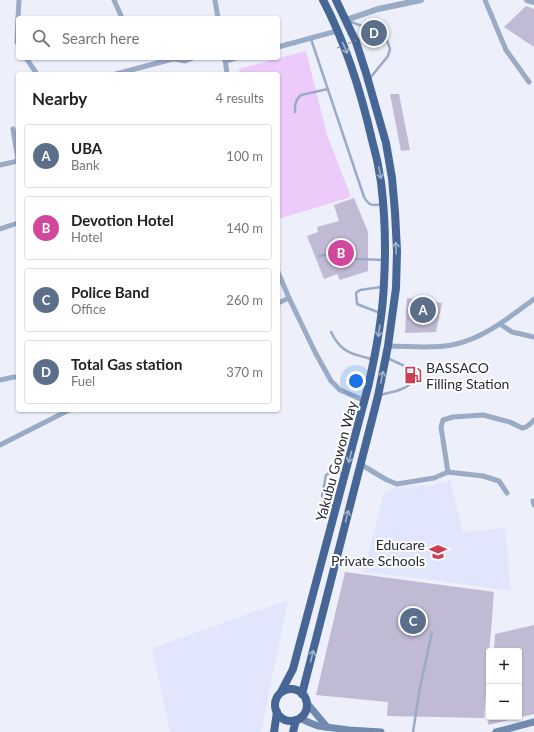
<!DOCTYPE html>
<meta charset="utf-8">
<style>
:root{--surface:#fff;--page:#f2f2f2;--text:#222;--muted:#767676;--line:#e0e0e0;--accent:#db2777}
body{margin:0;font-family:Lato,sans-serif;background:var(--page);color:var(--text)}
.controls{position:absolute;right:12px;bottom:12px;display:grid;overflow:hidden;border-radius:4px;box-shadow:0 1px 3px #0004}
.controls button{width:36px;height:36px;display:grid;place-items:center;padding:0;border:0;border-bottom:1px solid var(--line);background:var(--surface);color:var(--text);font:20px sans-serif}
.you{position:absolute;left:356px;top:381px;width:14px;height:14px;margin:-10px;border:3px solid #fff;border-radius:50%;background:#1a73e8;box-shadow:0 0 0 6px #1a73e833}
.badge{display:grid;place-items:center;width:26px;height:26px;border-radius:50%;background:var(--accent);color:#fff;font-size:13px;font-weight:700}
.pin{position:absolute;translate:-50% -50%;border:2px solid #fff;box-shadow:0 1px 4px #0006}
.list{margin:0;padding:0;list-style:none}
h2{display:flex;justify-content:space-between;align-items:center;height:52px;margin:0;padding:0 16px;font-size:17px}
h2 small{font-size:13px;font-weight:400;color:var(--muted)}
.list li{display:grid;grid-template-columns:26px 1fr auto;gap:12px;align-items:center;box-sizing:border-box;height:64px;margin:0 8px 8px;padding:0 8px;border:1px solid var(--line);border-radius:4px}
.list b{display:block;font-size:15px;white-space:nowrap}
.list p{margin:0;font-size:13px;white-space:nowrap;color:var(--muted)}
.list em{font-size:13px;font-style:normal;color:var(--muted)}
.icon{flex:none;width:22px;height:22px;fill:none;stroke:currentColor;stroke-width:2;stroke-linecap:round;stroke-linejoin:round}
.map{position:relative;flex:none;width:534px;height:732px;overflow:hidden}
.search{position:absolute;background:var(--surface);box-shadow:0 1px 3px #0004;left:16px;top:16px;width:264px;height:44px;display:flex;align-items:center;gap:10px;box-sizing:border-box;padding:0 14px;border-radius:4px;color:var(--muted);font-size:15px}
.panel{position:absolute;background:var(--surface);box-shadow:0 1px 3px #0004;left:16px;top:72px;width:264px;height:340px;border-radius:4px}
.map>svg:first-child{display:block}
</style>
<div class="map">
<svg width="534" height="732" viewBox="0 0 534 732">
<rect width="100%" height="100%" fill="#edeffb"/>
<g fill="#e2e6fc">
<path d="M450,480L463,532L505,528L511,591L433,580L363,572L384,493L393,488L424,485L426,487Z"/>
<path d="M288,600L261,732H170L152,648Z"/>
</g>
<path fill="#eccafa" d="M306,51L327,135L351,197L278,219V74H240L239,69Z"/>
<g fill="#c0bad5">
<path d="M526,6L534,9V47L504,27Z"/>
<path d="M390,94H399L410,150L401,151Z"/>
<path d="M354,198L368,232V271L340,280L337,274L324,279L307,236L318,232L317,227L339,221L334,205Z"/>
<path d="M407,298L442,303L436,332L405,333Z"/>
<path d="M345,572L494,592L484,718L387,716L388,702L316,695Z"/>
<path d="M534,625V714L488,725L489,717H519V651H494L495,634Z"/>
</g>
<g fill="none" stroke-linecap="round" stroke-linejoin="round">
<g stroke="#9aabc5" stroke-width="2.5">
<path d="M349,21L385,35L390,49L388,56L370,78"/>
<path d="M311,39L364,197C369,206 373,206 382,204"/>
<path d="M295,112C295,105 295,100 301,95L328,89"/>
<path d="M319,256L343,252L346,253L356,259L384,260"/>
<path d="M380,313L357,304L356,293L360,290L381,287"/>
<path d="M331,332C333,336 335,340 338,343C346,354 360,356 372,359"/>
<path d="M381,395C390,392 404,391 411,383C411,377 411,372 407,367L387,358"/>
<path d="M335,507L325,500L322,496L326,475L329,473H343"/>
<path d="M413,732L420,687L432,632"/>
</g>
<g stroke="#9aabc5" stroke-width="5">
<path d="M114,0L122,18"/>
<path d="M215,0L218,18"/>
<path d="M485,0L506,50L529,82"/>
<path d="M18,18L19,0"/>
<path d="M18,19L17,42L18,44"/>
<path d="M278,47L337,31"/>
<path d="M26,58L37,74"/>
<path d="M225,58L227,74"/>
<path d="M225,61L236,58"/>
<path d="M116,74L169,60L175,59L185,61L193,58"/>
<path d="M13,129L18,160"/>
<path d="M0,165L18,161"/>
<path d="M0,229L18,223"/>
<path d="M278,272L289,298L315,352L331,381L340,390L365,401"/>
<path d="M278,303L289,298"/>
<path d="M500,324L512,332L534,337"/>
<path d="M388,346C409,346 432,349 452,345C483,339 510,317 534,299"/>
<path d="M0,380L14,377H18"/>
<path d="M0,445L69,410"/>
<path d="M360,464L387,480L397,484L434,478L448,472L483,476L499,481L507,493"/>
<path d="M448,472L441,427L443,420L453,417L483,415L510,422L522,428L526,427L530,424L534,420"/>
<path d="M533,501L534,505"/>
</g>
<g stroke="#9aabc5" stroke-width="6">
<path d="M527,0L534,2"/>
<path d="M346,20L378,9L421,0"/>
</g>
<g stroke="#718aae" stroke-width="7">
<path d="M306,702L327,727"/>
<path d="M300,718L308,722L318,726L349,730L381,732"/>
<path d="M496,732L534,722"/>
</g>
<g stroke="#466696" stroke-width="8">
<circle cx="291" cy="705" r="16"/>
<path d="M281,692L293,669L368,387C376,352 383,317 384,282C386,249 385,215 381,182C379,168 376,154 372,140C361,92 346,44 323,0"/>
<path d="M302,694L378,396L388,346L396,288L397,251L395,212L392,178L386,143L366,73L356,42L336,0"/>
<path d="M274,732L277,712"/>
<path d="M293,732L296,720"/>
</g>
<path stroke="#82848f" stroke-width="1" stroke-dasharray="3 3" stroke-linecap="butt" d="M337,48L360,39"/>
</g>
<defs><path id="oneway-shaft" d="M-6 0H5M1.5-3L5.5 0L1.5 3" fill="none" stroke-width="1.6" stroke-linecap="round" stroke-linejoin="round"/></defs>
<g stroke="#a2b2ca">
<use href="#oneway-shaft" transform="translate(345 48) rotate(67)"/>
<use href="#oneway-shaft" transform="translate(380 173) rotate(79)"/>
<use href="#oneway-shaft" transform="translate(396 248) rotate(-91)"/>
<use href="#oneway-shaft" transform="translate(379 331) rotate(98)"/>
<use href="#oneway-shaft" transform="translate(382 377) rotate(-78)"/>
<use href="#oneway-shaft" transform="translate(350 457) rotate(105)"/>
<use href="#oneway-shaft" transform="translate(347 516) rotate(-76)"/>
<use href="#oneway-shaft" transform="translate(312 656) rotate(-76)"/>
</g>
<defs>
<g id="fuel-bare" transform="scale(1.38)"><path d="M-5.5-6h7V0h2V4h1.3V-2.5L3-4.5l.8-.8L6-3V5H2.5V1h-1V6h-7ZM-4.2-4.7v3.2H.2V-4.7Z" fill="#cd3d56" stroke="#fff" stroke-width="2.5" paint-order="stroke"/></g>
<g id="school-bare" transform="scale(1.38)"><path d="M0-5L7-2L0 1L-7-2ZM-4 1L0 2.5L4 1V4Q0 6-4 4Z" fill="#cd3d56" stroke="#fff" stroke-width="2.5" paint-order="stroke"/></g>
</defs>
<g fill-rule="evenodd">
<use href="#fuel-bare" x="413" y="375"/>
<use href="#school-bare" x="438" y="552"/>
</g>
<g text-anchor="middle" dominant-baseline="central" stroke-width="4" stroke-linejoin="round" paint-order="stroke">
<g font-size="14" fill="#2a2c37" stroke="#fff" text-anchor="start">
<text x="426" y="367">BASSACO<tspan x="426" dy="16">Filling Station</tspan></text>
<text x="425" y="544" text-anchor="end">Educare<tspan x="425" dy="16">Private Schools</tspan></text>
</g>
<g font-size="14" fill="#2a2c37" stroke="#fff">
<text transform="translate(336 461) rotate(-75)">Yakubu Gowon Way</text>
</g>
</g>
</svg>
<div class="controls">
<button>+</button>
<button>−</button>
</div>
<div class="you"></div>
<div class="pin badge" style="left:423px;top:310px;background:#5c6f8a">A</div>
<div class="pin badge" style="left:341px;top:253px;background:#d1479c">B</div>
<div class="pin badge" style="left:413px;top:621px;background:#5c6f8a">C</div>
<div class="pin badge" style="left:374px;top:33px;background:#5c6f8a">D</div>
<div class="search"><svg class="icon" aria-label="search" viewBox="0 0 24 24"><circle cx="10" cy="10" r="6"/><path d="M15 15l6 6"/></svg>Search here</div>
<section class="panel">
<h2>Nearby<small>4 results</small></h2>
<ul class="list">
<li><span class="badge" style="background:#5c6f8a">A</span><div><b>UBA</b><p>Bank</p></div><em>100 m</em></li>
<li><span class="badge" style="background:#d1479c">B</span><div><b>Devotion Hotel</b><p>Hotel</p></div><em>140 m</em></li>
<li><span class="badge" style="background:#5c6f8a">C</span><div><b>Police Band</b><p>Office</p></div><em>260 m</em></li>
<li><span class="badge" style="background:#5c6f8a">D</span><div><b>Total Gas station</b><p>Fuel</p></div><em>370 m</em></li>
</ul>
</section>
</div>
